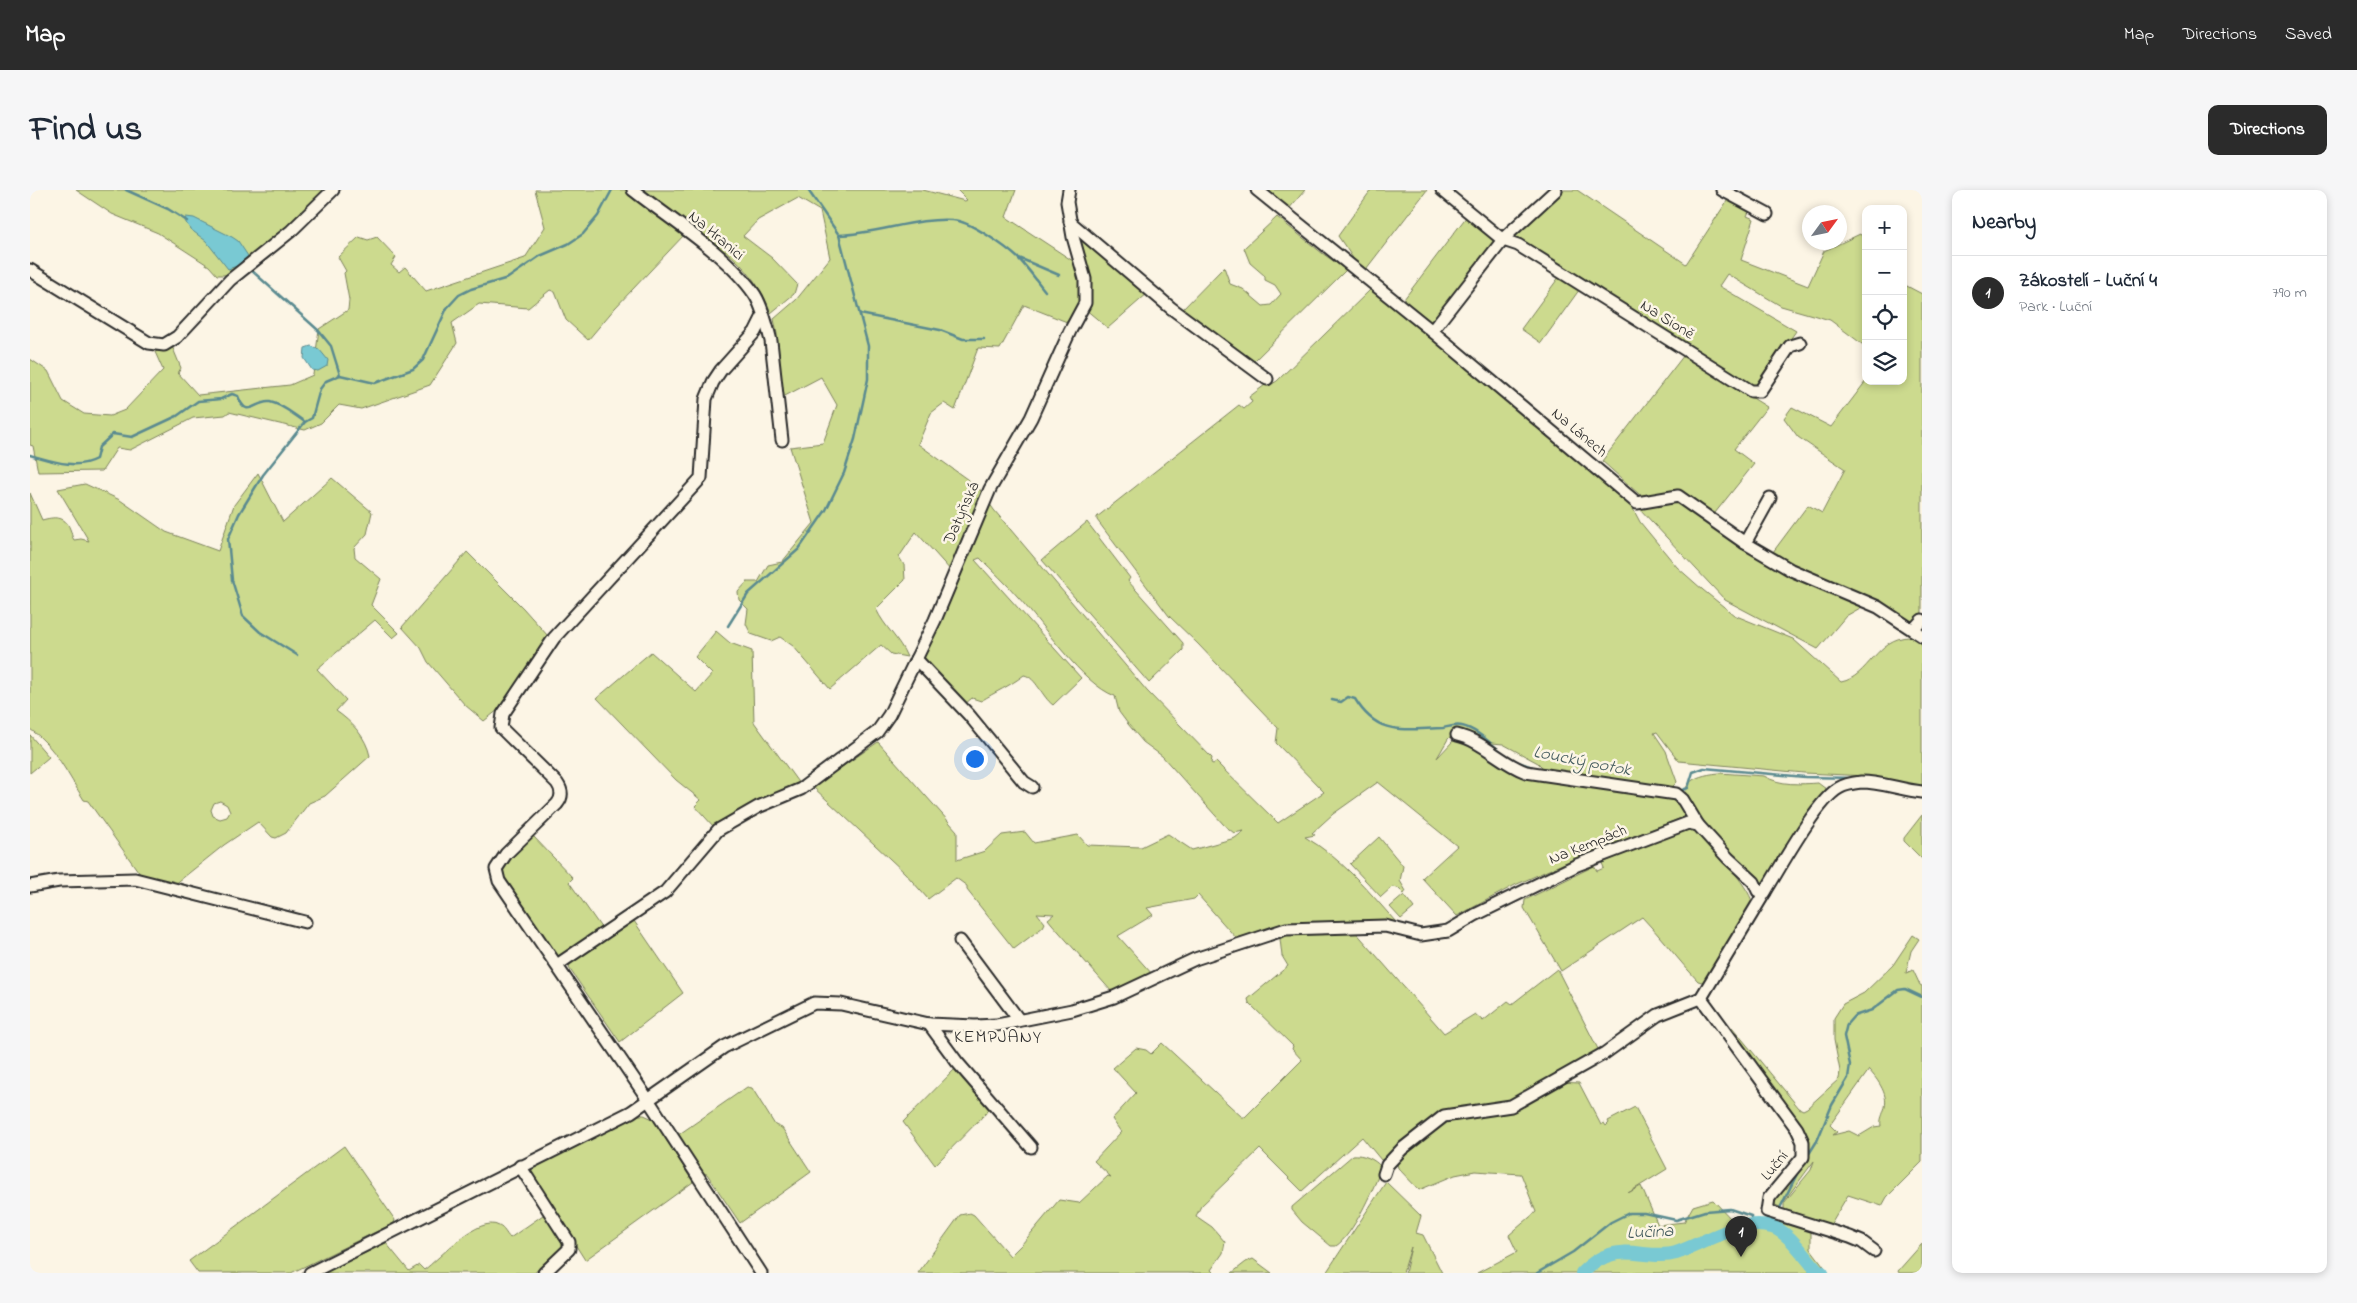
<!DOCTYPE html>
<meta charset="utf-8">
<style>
:root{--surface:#fff;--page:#f6f6f7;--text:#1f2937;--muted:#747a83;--line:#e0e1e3;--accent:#2b2b2b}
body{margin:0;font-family:"Indie Flower",sans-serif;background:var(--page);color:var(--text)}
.controls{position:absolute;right:15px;top:15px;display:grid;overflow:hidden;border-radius:10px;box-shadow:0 2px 8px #0003}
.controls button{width:45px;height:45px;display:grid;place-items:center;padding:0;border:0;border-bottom:1px solid var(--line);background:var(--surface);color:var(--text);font:25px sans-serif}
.compass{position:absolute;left:1772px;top:15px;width:45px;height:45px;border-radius:50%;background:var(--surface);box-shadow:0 2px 8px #0003;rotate:57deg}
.you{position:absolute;left:944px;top:568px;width:18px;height:18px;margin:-12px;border:4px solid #fff;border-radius:50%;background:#1a73e8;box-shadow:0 0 0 8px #1a73e833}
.badge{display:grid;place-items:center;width:32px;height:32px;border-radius:50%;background:var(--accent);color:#fff;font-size:16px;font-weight:700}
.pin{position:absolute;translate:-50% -41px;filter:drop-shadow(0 1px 2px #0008)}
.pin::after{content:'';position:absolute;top:26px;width:18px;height:15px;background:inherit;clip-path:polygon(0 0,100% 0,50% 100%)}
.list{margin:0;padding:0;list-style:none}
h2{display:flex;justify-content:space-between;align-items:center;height:65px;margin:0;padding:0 20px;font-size:21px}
h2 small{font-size:16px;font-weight:400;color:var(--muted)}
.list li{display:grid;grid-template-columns:32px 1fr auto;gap:15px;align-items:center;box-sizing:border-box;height:75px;padding:0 20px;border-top:1px solid var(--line)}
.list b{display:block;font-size:19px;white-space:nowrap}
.list p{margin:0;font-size:16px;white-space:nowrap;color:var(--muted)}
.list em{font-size:16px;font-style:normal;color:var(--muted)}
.icon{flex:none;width:28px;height:28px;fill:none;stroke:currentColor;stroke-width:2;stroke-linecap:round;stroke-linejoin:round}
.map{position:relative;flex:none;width:1892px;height:1083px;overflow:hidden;border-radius:10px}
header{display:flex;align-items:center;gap:30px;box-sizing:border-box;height:70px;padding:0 25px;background:var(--accent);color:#fff}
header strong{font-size:24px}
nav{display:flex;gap:28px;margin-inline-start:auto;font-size:18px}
.intro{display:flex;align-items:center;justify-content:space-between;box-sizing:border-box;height:120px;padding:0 30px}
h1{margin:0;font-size:35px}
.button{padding:12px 22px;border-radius:10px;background:var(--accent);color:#fff;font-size:18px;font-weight:700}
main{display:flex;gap:30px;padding:0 30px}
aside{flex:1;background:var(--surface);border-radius:10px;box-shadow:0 2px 8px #0003}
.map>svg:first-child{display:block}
</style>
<header>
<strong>Map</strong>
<nav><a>Map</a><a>Directions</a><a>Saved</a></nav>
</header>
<div class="intro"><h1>Find us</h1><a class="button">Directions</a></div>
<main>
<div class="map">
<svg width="1892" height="1083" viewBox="0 0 1892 1083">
<rect width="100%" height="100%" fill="#fcf5e5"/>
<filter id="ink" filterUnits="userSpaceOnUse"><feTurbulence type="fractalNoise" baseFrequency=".02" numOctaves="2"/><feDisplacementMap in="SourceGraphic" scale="10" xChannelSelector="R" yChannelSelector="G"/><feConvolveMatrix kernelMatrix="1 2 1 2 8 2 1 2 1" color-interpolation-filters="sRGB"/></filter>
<g filter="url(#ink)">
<g fill="#ccda8e" stroke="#7c825c" fill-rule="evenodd">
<path d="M46,0H298L250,43L198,85H187L179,76L128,43L82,24Z"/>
<path d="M505,0H602L655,44L585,118L558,150L536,130L525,102L520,100L498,118L449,114L422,133L427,153L400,195L331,219L309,215L291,233L275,240L199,222L195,225L163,228L100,260L87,258L72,281L8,282L3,256L0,255V169L18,181L33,211L54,224L80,226L95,220L133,180L125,162L142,156L151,178L148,183L168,205L260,195L283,185L289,139L318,120L319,110L314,83L316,81L308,67L329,47L338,50L347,47L366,67L361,75L369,82L375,77L396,101L495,68L515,37Z"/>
<path d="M612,0H893L935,11L937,10L927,0H986L976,27L1046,73C1053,100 1053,109 1042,134L994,115L970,159L948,158L925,220L914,213L901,223L888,254L948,297L964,320L1117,501L1182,568L1181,573L1183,574L1186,572L1248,633L1294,602L1246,553L1248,538L1168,454L1139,426L1067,330V327L1209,215L1214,219L1222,212L1219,207L1239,192L1242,194L1247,191L1341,99L1601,315L1610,332L1647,377L1673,400L1704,425L1763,449L1811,492C1839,487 1846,447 1880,447L1892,454V596L1838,586L1774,583L1649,571L1627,542L1624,543L1636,561L1647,592L1642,597L1629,598L1545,585V581H1541L1540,585L1515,580L1508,573L1473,554L1451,552L1426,541L1418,549L1407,568L1423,551H1436L1487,582L1649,607L1657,626L1546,668L1485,695L1427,726L1392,688L1427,656L1348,592L1303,624L1282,643L1285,645L1275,647C1311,668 1337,699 1365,731L1364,734L1324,740L1414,843L1445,824L1453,831L1478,811L1482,814L1527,779L1569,861L1481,916L1530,892L1549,893L1571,935L1574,933L1576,936L1579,933L1578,931L1605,917L1637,979L1598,1003L1611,996L1628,1035L1654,1032L1663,1016L1683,1010L1704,1032L1732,1033L1740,1025L1754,1023V1013L1781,980L1784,971L1750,1017L1743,1014L1745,1007L1776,966L1779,955L1699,844L1702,837L1769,918L1773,920L1777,918L1809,889L1810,881L1804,850V828L1813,814L1834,803L1863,775L1883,745L1889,749L1881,761L1876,783L1883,780L1890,795L1892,796V972L1857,1007L1852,1016L1818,1005L1800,1035L1781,1040V1059L1799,1083H1447L1487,1062L1479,1045L1506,1022L1491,984L1445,981L1425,985L1389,1000L1368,978L1366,969L1351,970L1332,947L1272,1001L1230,959L1171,1016L1166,1026L1182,1037L1195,1052L1193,1063L1181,1080L1184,1083H888L930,1025L940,1023L944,1025L980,1066L992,1054L1029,1010L1049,1013L1078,986L1081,987L1064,971L1091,942L1082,929L1106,903L1083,878L1106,858L1116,860L1121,864L1132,853L1212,927H1215L1272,870L1262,859L1263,856L1219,813L1218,809L1258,776L1252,766L1250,749L1253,746L1207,749L1168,705L1164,709L1117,718L1123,725L1088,746L1123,785L1082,802L1022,734L1018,729L1024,724L1007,723L1015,733L1013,737L984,759L937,700V696L926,688L898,709L875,683L783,597L848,552L927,641V670L955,661L972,645L995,642L1004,653L1048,645L1057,655L1111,657L1138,644L1162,660L1205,648L1214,641L1204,643L1194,635L1132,566L1113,552L1098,534L1089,522L1085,506C1052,494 1013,434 988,407C976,393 963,381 950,368L945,370L1051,488L1023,515C1012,507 1006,487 994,485C980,496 965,502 951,511L942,508L935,514L891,469L922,382L886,342L869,367L874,375L875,390L846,419C855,438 869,448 877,467L861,464L851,455L800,499L763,456L750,447L741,451L721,444L716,434L718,419L709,410L708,402L717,392H728L738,375L752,372L784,333L760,257L793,253L807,215L791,187L753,207L746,153L747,144L744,129L766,110L800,68L790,21L768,8L728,30L713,46L742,68L767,94L764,104L741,123C733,100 715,75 695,61L691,62ZM1839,880C1848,890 1860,906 1854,920C1852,927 1850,929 1851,936L1844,937L1829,946L1819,941L1803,945L1807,942L1800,935Z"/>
<path d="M1233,0H1275L1258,20Z"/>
<path d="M1341,0H1397L1333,83L1308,46Z"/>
<path d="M1531,0H1547L1656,74L1701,5L1721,17L1717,26L1724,29L1711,70L1778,96L1794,61L1830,44L1836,51V157L1800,130L1751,116L1697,84L1689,96L1766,141L1728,196L1724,197L1487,51L1485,47Z"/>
<path d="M1437,26L1467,51L1405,132L1399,135L1371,113Z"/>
<path d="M1247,27L1292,63L1316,80L1221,174L1151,121L1194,77L1200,94L1213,99L1233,116L1241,115L1251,104L1245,95L1235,90V86L1220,73L1214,58Z"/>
<path d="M1048,42L1118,103L1078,138L1055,119L1046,52Z"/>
<path d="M1532,83L1552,96L1511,153L1491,139Z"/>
<path d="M1873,94L1892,104V430L1883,440L1839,413L1816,426L1788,459L1695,410L1609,318L1647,306L1610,305L1572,271L1654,165L1737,217L1704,259L1724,274L1681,328L1740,366L1778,315L1792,323L1815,279L1768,247L1754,228L1762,217L1801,237L1836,191H1873Z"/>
<path d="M228,283L253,332L302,288L342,322L337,344L324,358L325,367L351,389L341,415L369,443L363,448L345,430L287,479L316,510L306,521C322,532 336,547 340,566L295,606L279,613L256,643L246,648L242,647L228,632L194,655L144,695L113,688L58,611L54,610C38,585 25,556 0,539V303L12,330C23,327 35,325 40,339C42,343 41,346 44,350L51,349L59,351L28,299L55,294L90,310L136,342L188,361L204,315ZM190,611L197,615L200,622L197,627L190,629L183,626L181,620L184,613Z"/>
<path d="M1057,332L1100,388L1098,391L1153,453V460L1119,493L1012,370Z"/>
<path d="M437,362L493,418L518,446L473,516L454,531L435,515L398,472L391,458L372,437Z"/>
<path d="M686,441L700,453L722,461L724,532L770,595L694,629L684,637L665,616L671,610L646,590L567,508L621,462L666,502L682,484L665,467Z"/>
<path d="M0,545L19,567L0,583Z"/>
<path d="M1689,583L1734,586C1751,596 1770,594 1788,593L1796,599L1733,694L1729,695C1715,680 1702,663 1688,648C1665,624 1628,589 1689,583Z"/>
<path d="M1892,625V669L1874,651V648Z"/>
<path d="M1653,640C1658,640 1663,640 1668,643C1680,652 1720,698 1722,712L1675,790L1672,792L1668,791C1648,770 1632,748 1612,727L1531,781L1494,718L1495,710L1564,676L1567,681L1574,678L1572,673Z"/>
<path d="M503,646L543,688L539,692L572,739L532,767H527C517,752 467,692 474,677C479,666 494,655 503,646Z"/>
<path d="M1349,647L1373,676L1370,691L1376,701L1374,704L1368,698L1362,697L1351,707L1320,674Z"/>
<path d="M1374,705L1384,718L1371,729L1360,717Z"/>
<path d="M602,728L653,803L590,852L539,778L541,770Z"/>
<path d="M928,876L962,917L905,975L873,932Z"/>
<path d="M717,897L722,898L745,935L752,938L781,982L710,1033L677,984L672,983L648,945Z"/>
<path d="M608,925H614L623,929L663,992L555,1070L498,980Z"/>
<path d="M314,956L365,1030L364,1033L261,1083H168L159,1071Z"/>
<path d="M1323,965C1332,964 1345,969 1351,977L1350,982C1342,1001 1323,1045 1306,1056H1301L1272,1032L1262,1020V1017Z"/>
<path d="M1356,992L1391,1026L1386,1043L1393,1045L1412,1083H1375L1381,1057L1373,1083H1296Z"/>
<path d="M513,1025C522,1029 536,1048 532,1059L504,1083H294L356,1053L379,1081L389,1075L394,1080C409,1069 449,1024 469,1036C474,1038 476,1044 480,1048Z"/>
<path d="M1892,1054V1083H1869L1868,1081Z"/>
<path d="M1223,1069L1242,1083H1202L1216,1072Z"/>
</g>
<g fill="#79c9d3" stroke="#5a8a90">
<path d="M156,27L164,28L202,47L208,51L218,66L207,76L198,79L176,51L160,39L155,31Z"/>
<path d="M281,156L289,159L298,170L297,176L288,181L282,180L274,168L275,158Z"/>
</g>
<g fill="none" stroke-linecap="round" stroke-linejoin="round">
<g stroke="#5a8a90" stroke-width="2.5">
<path d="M96,0L138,19L157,31"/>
<path d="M809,45C846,44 889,27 923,30C940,31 976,57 988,68C998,78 1006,90 1015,101"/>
<path d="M989,68L1029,85"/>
<path d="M220,79L288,140L301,156L310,185"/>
<path d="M830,124L910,140L933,149H954"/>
<path d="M0,265C22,271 46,280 66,269L69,257L83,244L102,247L147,226L168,211L191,209L202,204L208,206C217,231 225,210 240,212C252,214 264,225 275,232L282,228L290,199L296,191L310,185L345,193L383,179L393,170L417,118L429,105L441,99L478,88L510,66L538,54L553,44L568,26L582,0"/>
<path d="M698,436L718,404L769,359L796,320L814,283L825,249L838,189V156L809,45L778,0"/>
<path d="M267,465L230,442L213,426L202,390L198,349L209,324L233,285L275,232"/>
<path d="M1302,510L1311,512L1318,507L1325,509C1348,547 1374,539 1413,538C1418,537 1426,534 1432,536C1450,540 1464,558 1480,568C1488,573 1499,575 1508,579"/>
<path d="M1652,600L1658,598L1663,582L1674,578L1775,587L1825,588"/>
<path d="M1777,967L1787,951L1802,915L1818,888L1820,875L1814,846L1817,834L1824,826L1842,820L1868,800L1875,799L1892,807"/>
<path d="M1749,1020L1770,978"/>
<path d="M1736,1037L1745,1027"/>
<path d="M1507,1083L1543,1062L1581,1032L1599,1023H1614L1646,1030L1675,1021L1700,1019L1721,1026V1036"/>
</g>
<path stroke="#79c9d3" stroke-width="14" d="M1552,1083C1558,1077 1567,1070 1574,1067C1597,1056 1623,1070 1646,1063C1676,1053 1709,1028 1742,1037C1759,1042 1774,1066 1786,1079L1792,1083"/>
<g stroke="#2b2b2b" stroke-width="15">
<g id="minor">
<path d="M603,0C640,29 699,66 725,105C732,116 738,139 741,151L752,250"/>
<path d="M1227,0L1402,141L1607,313L1648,306L1715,353L1761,380L1848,417L1892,446"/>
<path d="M1412,0L1473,50L1488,55L1721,201H1730L1760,156L1770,153"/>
<path d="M1692,0L1737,24"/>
<path d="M1040,32L1141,118L1237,189"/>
<path d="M0,80L119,153L134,155L147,147L200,90L261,41L303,0"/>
<path d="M1402,141L1476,46L1526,0"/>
<path d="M1715,353L1740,308"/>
<path d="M1883,440L1892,430"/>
<path d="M886,469L939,525L994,592L1002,597"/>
<path d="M1427,545C1453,551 1471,573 1496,582L1646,604L1653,610L1668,635"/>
<path d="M0,696L29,691L105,689L275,732"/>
<path d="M930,751L989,830"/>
<path d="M527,775L635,702L688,640L728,617L771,599L847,542L859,525L905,430L960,299L1001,228L1040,141L1055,113V89L1043,47L1037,12L1039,0"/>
<path d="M1671,808L1767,939L1773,952V967L1739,1008L1737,1021L1820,1047L1832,1052L1844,1061"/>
<path d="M899,834L927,872L1001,957"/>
<path d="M490,976L539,1052V1059L514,1083"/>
<path d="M1354,984L1357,975L1372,959L1414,926L1481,916L1575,863L1628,825L1671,808L1735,702"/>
<path d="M280,1083L601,922L694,857L784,813L811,814L899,834L945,836L967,835L1042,820L1084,807L1165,769L1256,739L1355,736L1391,745L1418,741L1445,725L1547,675L1658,633L1668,635L1698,668L1724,692L1728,701L1735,702C1750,678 1787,610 1809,598C1815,594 1823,593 1831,592C1852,592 1871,600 1892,602"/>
<path d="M731,1083L619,911L469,691L466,679L476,664L527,614C533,607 532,600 527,593L471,538L473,524L524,448L671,288L676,209L683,192L691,180L725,142L732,128"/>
</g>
</g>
<use href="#minor" stroke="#fcf5e5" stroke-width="11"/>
</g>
</g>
<g text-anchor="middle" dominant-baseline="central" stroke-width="5" stroke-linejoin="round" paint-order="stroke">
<g font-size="16" fill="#2b2b2b" stroke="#fcf5e5">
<text transform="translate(686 46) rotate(40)">Na Hranici</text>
<text transform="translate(1637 130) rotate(32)">Na Sioně</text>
<text transform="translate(1549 243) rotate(40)">Na Lánech</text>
<text transform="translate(932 323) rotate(-66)">Datyňská</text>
<text transform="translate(1558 655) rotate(-22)">Na Kempách</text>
<text transform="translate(1745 976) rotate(-51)">Luční</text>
</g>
<g font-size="18" font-style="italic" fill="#425a5d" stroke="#fcf5e5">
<text transform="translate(1552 572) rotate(11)">Loucký potok</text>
<text transform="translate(1620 1043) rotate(-3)">Lučina</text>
</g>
<g font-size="18" letter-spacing="1" fill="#2b2b2b" stroke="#fcf5e5">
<text x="968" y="848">KEMPJANY</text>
</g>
</g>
</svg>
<div class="controls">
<button>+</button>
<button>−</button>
<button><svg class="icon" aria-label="locate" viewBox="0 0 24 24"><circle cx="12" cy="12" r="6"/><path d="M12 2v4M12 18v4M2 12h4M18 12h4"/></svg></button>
<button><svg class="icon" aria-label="layers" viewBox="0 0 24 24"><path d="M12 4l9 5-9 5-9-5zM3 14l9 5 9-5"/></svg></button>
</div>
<svg class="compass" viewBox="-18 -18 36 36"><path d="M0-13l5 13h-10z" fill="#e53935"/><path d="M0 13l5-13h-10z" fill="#747a83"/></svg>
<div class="you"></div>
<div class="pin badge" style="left:1711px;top:1067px">1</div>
</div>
<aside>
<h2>Nearby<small></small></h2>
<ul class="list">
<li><span class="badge">1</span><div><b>Zákostelí - Luční 4</b><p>Park · Luční</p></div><em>790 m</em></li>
</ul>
</aside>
</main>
